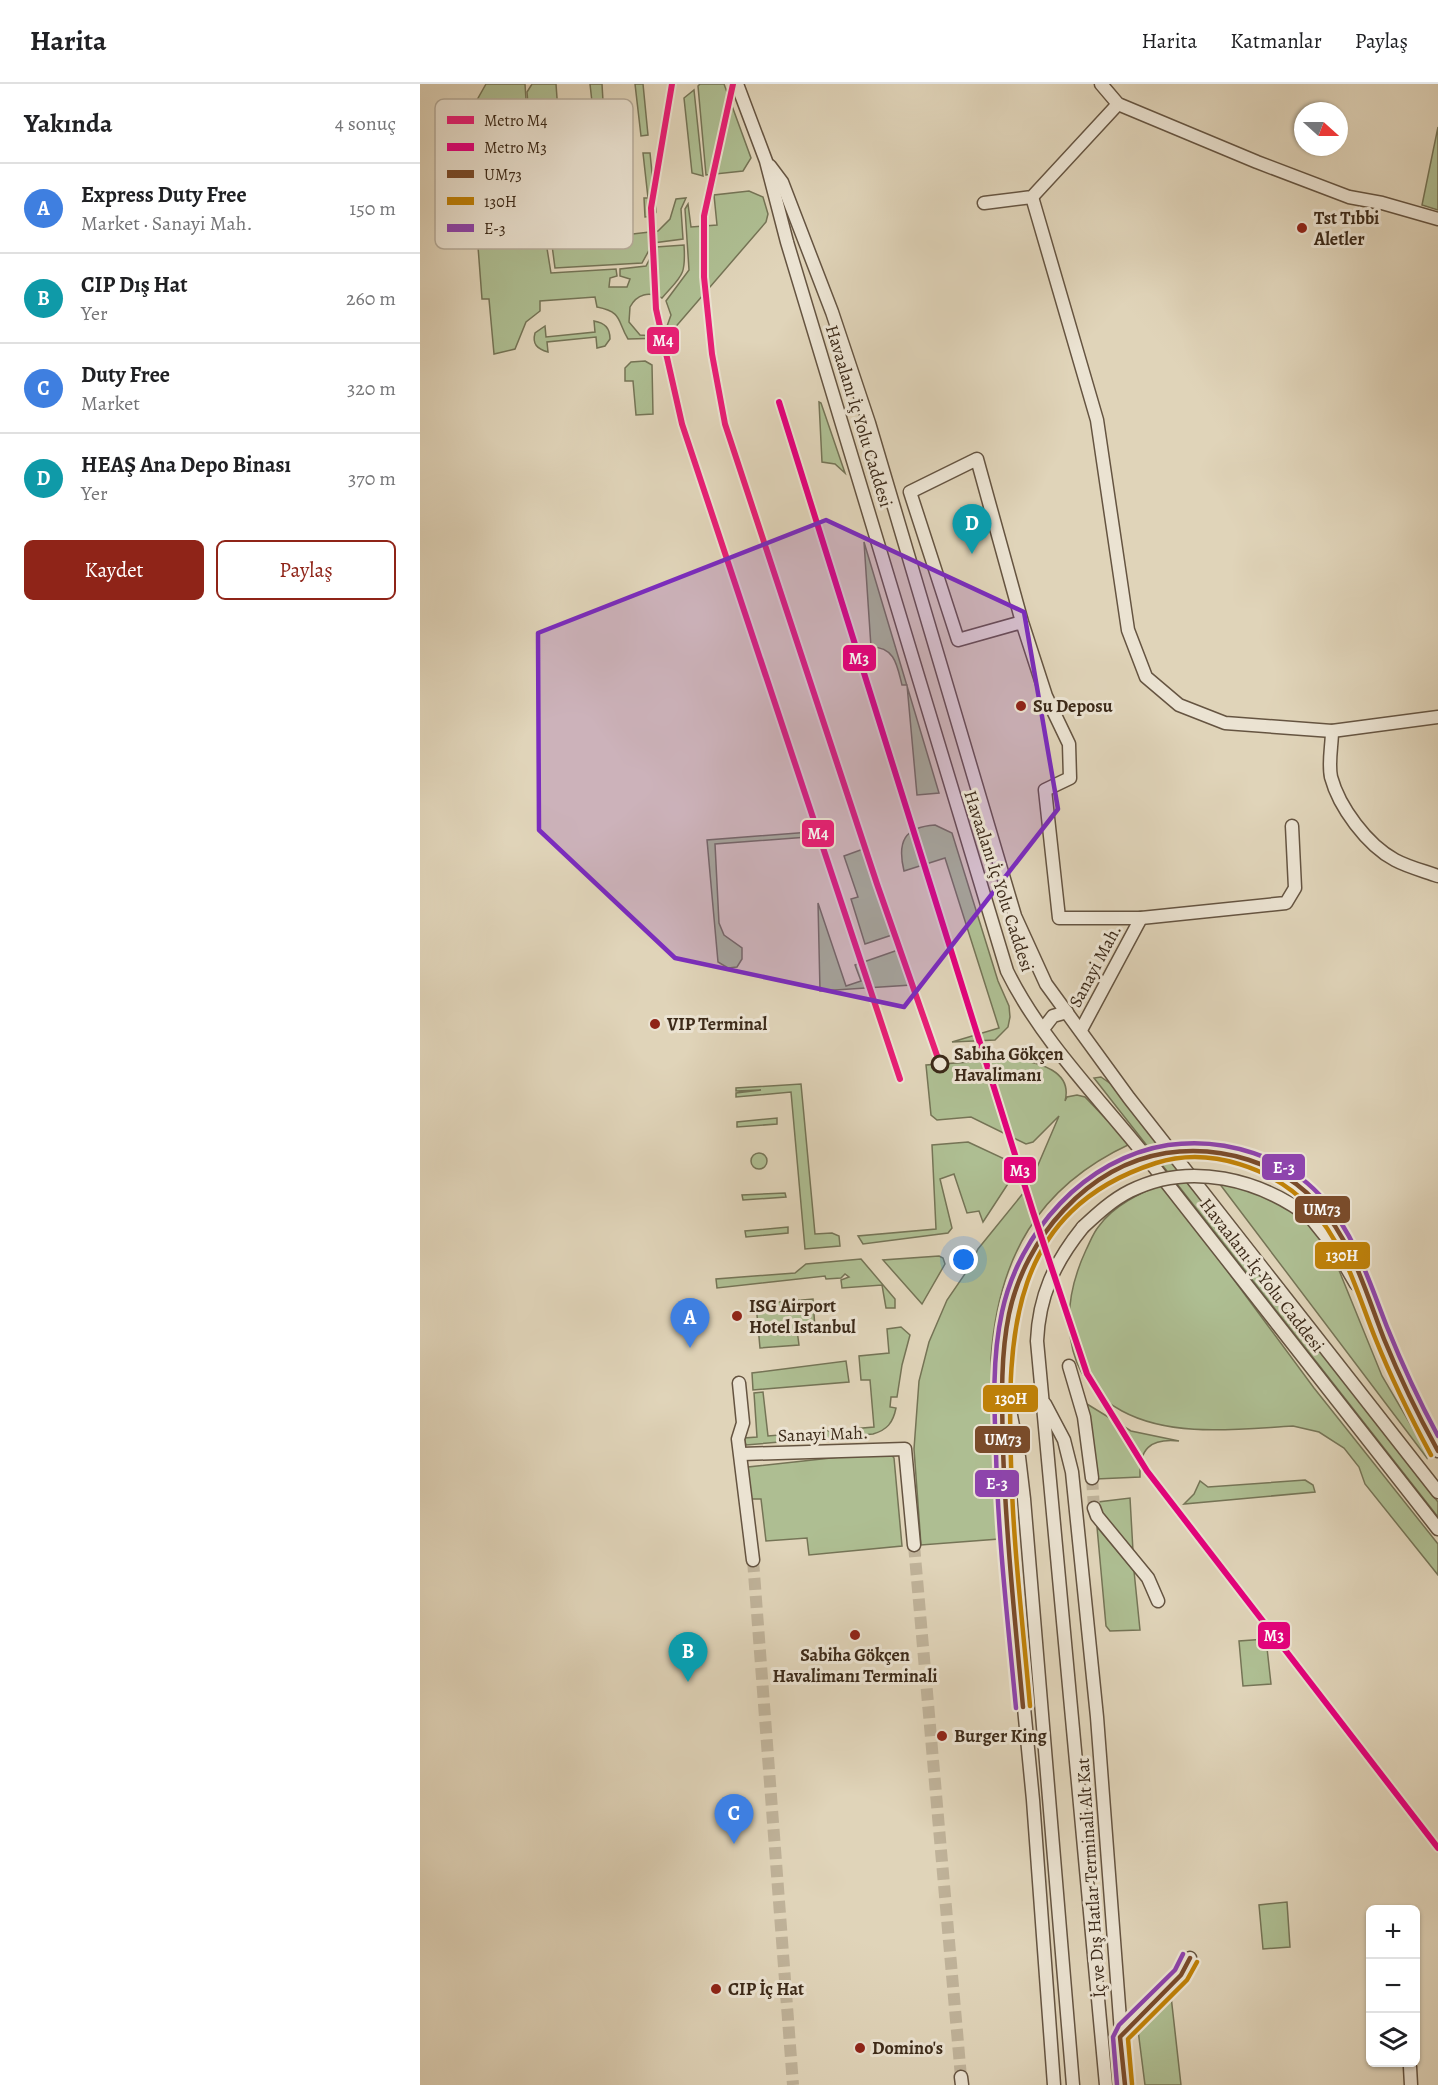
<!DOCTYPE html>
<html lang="tr">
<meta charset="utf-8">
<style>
:root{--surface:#fff;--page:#f6f6f6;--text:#202124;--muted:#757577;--line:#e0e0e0;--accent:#8f2418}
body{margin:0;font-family:Alegreya,serif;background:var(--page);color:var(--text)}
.controls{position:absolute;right:18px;bottom:18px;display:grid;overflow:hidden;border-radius:9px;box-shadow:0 2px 4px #0004}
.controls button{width:54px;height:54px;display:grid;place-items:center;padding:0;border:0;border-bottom:2px solid var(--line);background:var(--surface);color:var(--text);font:30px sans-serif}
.compass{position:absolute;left:874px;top:18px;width:54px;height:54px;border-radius:50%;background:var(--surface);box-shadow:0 2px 4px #0004;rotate:111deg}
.you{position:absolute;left:544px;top:1176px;width:21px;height:21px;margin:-15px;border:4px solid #fff;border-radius:50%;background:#1a73e8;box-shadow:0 0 0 9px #1a73e833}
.badge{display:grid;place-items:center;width:39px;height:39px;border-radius:50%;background:var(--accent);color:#fff;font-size:20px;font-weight:700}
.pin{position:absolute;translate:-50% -50px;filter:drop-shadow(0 2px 3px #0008)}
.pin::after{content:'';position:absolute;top:32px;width:21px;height:18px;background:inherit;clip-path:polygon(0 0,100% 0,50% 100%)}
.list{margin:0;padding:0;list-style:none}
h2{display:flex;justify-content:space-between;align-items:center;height:78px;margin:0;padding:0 24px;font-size:26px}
h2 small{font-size:20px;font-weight:400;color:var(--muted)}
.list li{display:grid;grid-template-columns:39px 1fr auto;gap:18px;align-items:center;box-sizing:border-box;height:90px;padding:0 24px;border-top:2px solid var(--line)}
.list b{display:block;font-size:22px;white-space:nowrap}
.list p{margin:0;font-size:20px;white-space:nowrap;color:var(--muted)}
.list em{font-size:20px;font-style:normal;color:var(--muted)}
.actions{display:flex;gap:12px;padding:18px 24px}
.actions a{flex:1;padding:14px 0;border:2px solid var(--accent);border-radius:9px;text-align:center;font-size:21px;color:var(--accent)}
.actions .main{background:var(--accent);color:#fff}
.icon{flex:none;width:33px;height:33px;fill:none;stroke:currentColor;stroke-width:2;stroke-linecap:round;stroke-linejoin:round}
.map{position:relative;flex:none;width:1018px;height:2001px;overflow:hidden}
header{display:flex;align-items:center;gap:36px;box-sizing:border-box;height:84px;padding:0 30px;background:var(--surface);border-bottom:2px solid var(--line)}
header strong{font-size:28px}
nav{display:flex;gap:33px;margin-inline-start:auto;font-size:21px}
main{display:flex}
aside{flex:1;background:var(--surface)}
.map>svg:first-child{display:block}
</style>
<header>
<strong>Harita</strong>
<nav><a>Harita</a><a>Katmanlar</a><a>Paylaş</a></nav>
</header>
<main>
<aside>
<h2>Yakında<small>4 sonuç</small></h2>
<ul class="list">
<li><span class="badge" style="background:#3f7fe0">A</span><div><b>Express Duty Free</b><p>Market · Sanayi Mah.</p></div><em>150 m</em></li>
<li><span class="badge" style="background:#0f9aa8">B</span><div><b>CIP Dış Hat</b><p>Yer</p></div><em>260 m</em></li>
<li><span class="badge" style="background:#3f7fe0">C</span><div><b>Duty Free</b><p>Market</p></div><em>320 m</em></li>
<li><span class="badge" style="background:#0f9aa8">D</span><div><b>HEAŞ Ana Depo Binası</b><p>Yer</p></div><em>370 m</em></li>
</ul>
<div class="actions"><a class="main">Kaydet</a><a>Paylaş</a></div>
</aside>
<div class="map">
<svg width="1018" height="2001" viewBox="0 0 1018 2001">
<rect width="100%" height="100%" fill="#e0d4b9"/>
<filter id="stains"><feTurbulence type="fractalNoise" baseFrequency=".00333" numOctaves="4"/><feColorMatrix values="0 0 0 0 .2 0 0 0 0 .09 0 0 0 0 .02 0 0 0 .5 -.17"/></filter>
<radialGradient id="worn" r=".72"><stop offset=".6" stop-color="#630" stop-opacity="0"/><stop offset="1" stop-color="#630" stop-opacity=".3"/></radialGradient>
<g fill="#aebe92" stroke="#757456" stroke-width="1.5">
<path d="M66,0H105L114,139L124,146L131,189L196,185L197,192L190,194L189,203H207L210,195L200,192V185L226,182L236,163L264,161C266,192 262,191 242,214C229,207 217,210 210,223L209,238L220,251L233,252L246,245L251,231L246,217L269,186L265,125L268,120L271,143L297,141L294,111L329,107L343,113L348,130L346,138L246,254L208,255C197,237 203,228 177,223L175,213L120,217V227L106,238L95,265L74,270L69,215H62L48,32Z"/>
<path d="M112,0H136L139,42L132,38L117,47L114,62C119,75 130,80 142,73L150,144L154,145L155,155L170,154V148L185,147L181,113L191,112L196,152L238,147L250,135L256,115L266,114L261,125L263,155L233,159L222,179L135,184L130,146L117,132L107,8Z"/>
<path d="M170,0H182L183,17L172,18Z"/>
<path d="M215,0H223L228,51L221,52Z"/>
<path d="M280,0H304L331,74L323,87L286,91L278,2Z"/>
<path d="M274,6L283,92L272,89L264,14Z"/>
<path d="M1018,43V126L1002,121Z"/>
<path d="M223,69H230L236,128L234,132L225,133L224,114H228Z"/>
<path d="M174,237C185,239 190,244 190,255L185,262L177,264L176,253L127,258L128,268C117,265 112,260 115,249L125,242L126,253L175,248Z"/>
<path d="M225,277L232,281L233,330L216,331L213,297H205V284L211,278Z"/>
<path d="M399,318L401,319L425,389L415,380L402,378Z"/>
<path d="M444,458L519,709L497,711L487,601H482C477,581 475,563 451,563Z"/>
<path d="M515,741L532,749L578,897L589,922L590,933L588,943L575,956L532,958L579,944L525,774L484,787C477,758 484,743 515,741Z"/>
<path d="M404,747L388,753L295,760L299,839L304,851L322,864V875L317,883L308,884L298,878L287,756Z"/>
<path d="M446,764L475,850L445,860L431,815L438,813L424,772Z"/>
<path d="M398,819L426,902L441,897L435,881L478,866L491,901L400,907Z"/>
<path d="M597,975C619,979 653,987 645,1017L647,1013L657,1011L665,1013L710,1060C617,1103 578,1175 571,1274L579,1455L501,1461L494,1365L499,1297L509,1258L527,1216L549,1184L558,1165L609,1102L639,1032L613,1058L606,1060L551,1033L517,1036L511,1031L506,981Z"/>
<path d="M681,993L691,1000L1018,1418V1433L674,994Z"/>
<path d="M381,1000L395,1150L412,1149L419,1152L420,1162L385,1165L371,1008L316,1013V1009L341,1006L316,1007V1004Z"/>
<path d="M357,1034V1040L317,1043V1038Z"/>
<path d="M548,1058L591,1078L595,1084V1089L563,1138L559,1127L547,1129L534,1090L520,1095L532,1144L528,1149L443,1160L438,1152L516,1145L512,1061Z"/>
<circle cx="339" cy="1077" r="8"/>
<path d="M796,1095L825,1100L889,1138L914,1174L962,1292L1008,1370L1007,1374Z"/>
<path d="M743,1100L894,1304L1018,1460V1491L945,1400L939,1383L924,1364L899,1348L873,1342C818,1345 752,1354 702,1327C639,1294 640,1222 666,1166C670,1158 673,1149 679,1142C694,1121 720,1109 743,1100Z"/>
<path d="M365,1109L366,1113L323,1116L322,1111Z"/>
<path d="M368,1143V1149L326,1153L325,1147Z"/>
<path d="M519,1172L523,1174L525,1180L502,1220L463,1176Z"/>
<path d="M441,1175L475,1215V1224H466L462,1201L422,1204L421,1196L429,1193L425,1190L421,1194L406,1195L405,1192L297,1204L296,1195L375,1189L386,1180Z"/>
<path d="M393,1215L395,1245L377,1246L379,1261L340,1264L336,1220Z"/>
<path d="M481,1243L490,1251L482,1281L477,1313H471L470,1323L476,1324C473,1339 467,1346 453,1350L326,1361L324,1354L337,1353L334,1309L343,1308L348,1352L454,1343L450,1296H441L439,1272L469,1269L467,1245Z"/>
<path d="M426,1277L429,1298L333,1306L332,1289Z"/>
<path d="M667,1320L711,1347L759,1357C730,1354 719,1365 720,1393L676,1395Z"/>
<path d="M457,1369L471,1370L474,1374L482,1462L389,1471L387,1454L346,1457L341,1415H331L328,1383Z"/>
<path d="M885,1396L893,1401L895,1408L764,1420L774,1410L780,1397L788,1403Z"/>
<path d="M710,1414L713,1467L679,1426L678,1418Z"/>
<path d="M677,1443L714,1487L720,1546L690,1547L686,1542Z"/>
<path d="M846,1555L851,1600L823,1602L819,1557Z"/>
<path d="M867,1818L870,1863L843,1865L839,1821Z"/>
<path d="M751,1912L761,2001H725L718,1946Z"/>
</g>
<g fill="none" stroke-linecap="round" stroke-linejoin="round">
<g stroke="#bfb299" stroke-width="12" stroke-dasharray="12 6" stroke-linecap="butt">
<path d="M672,1394L674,1424"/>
<path d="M494,1461L541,1993"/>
<path d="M333,1476L373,2001"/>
</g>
<g stroke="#655441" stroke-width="15">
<g id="minor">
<path d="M317,0L346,77L367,158L587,887C622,958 682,1017 731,1079C827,1201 923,1323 1018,1445"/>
<path d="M681,0L698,20L837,78L929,113L962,119L1018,135"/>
<path d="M350,82L362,98L412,228L449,339L595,832L626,900L709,1014L1018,1408"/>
<path d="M612,113L677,336L708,546L726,593L759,621L805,639L912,647L1018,633"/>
<path d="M564,119L612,113L698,20"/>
<path d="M602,538L538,556L490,408L557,375L602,538L626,612L649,660L650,694L625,706L639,834H721L866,819L875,804L872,742"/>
<path d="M912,647C912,661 908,679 911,693C919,723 947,761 975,776C988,783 1004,787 1018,792"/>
<path d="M623,945L633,932L647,928"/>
<path d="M661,946L721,834"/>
<path d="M907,1130L927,1161L983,1299L1018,1367"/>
<path d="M891,1134L915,1164L936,1200"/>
<path d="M663,1143C634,1179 619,1212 617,1257L686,2001"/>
<path d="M649,1282L664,1333L672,1394"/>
<path d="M583,1290L599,1373L604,1415L653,2001"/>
<path d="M319,1299L323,1339L318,1355L333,1476"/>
<path d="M583,1318L586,1439L613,1716L634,2001"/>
<path d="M625,1320L644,1356L652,1388L677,1633L705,2001"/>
<path d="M322,1370L485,1365L494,1461"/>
<path d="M674,1424L677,1432L728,1494L738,1517"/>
<path d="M700,1953C717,1921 758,1908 770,1874"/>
<path d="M990,1983L991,2001"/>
<path d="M541,1993L542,2001"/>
</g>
</g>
<use href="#minor" stroke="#ebe3d2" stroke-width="12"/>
<g stroke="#655441" stroke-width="15" stroke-linecap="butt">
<g id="minor-bridge">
<path d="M663,1143C677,1130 692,1116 710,1107C770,1077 840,1095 891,1134"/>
<path d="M583,1290C585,1247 592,1205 612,1166C672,1053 823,1031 907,1130"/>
</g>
</g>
<use href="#minor-bridge" stroke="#ebe3d2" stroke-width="12"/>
<g stroke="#ebe3d2" stroke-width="9">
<g id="bus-1">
<path d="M603,1623C595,1537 586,1451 583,1365C582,1320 580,1274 589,1230C605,1154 667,1082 746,1069C801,1061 860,1078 898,1120C932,1157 946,1209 964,1255C980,1294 998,1331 1018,1367"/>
<path d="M705,2001L700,1953L761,1891L770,1874"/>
</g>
</g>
<g stroke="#ebe3d2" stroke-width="9">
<g id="bus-2">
<path d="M610,1622C603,1542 593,1461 591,1379C587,1250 590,1126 736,1079C790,1062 853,1084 891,1124C925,1160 938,1212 956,1256C972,1296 991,1334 1011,1371"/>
<path d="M712,2000L708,1955L767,1896L777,1878"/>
</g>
</g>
<g stroke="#ebe3d2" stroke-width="9">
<g id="bus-3">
<path d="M596,1624C588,1539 578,1454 576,1369C574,1322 572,1274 582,1228C599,1148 665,1074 748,1061C805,1053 867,1072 905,1117C936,1153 950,1200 967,1243C982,1280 999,1317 1018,1352"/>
<path d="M697,2001L693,1953L699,1941L755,1886L763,1870"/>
</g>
</g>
<use href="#bus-1" stroke="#7a4b2a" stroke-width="4.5"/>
<use href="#bus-2" stroke="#bf8108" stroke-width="4.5"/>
<use href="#bus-3" stroke="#8e44ad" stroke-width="4.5"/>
<g stroke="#ebe3d2" stroke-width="10">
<g id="metro-1">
<path d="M252,0L231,124L236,225L262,340L480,995"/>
<path d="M313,0L284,132V193L292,270L305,340L457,800L520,980"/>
</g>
</g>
<g stroke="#ebe3d2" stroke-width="10">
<path id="metro-2" d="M359,318L613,1128L667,1290L727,1387L1018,1764"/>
</g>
<use href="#metro-1" stroke="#e91e76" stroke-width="6"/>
<use href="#metro-2" stroke="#e5007d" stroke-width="6"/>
</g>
<path fill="#7b2cbf" fill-opacity="0.2" stroke="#7b2cbf" stroke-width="4.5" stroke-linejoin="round" d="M406,436L604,528L638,725L484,923L255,874L119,746L118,549Z"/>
<g fill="#8f2418" stroke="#ebe3d2" stroke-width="2">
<circle cx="882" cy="144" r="6"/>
<circle cx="601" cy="622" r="6"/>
<circle cx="235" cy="940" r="6"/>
<circle cx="317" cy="1232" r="6"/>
<circle cx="435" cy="1551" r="6"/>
<circle cx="522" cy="1652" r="6"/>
<circle cx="296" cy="1905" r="6"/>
<circle cx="440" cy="1964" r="6"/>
</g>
<circle fill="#ebe3d2" stroke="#3c2a19" stroke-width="3" cx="520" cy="980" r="8"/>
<g text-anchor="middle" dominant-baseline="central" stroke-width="6" stroke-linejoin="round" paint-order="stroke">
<g font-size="18" font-weight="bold" fill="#3c2a19" stroke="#ebe3d2" text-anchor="start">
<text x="894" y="134">Tst Tıbbi<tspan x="894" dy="21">Aletler</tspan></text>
<text x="613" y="622">Su Deposu</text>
<text x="247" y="940">VIP Terminal</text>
<text x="329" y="1222">ISG Airport<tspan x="329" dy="21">Hotel Istanbul</tspan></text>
<text x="435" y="1571" text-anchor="middle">Sabiha Gökçen<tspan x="435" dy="21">Havalimanı Terminali</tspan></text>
<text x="534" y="1652">Burger King</text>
<text x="308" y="1905">CIP İç Hat</text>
<text x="452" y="1964">Domino's</text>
</g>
<g font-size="18" fill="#3c2a19" stroke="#ebe3d2">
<text transform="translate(439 332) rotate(73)">Havaalanı İç Yolu Caddesi</text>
<text transform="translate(579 797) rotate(72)">Havaalanı İç Yolu Caddesi</text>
<text transform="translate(675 882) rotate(-62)">Sanayi Mah.</text>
<text transform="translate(842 1191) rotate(52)">Havaalanı İç Yolu Caddesi</text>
<text transform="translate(403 1350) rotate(-2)">Sanayi Mah.</text>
<text transform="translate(671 1794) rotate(-94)">İç ve Dış Hatlar Terminali Alt Kat</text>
</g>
<g font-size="18" font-weight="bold" fill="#3c2a19" stroke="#ebe3d2" text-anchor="start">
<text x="534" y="970">Sabiha Gökçen<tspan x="534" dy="21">Havalimanı</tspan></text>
</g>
</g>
<rect x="15" y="15" width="198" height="150" rx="9" fill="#ebe3d2" stroke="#b6ac9a" stroke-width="1.5"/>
<rect x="27" y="32" width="27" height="8" fill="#e91e76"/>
<rect x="27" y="59" width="27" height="8" fill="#e5007d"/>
<rect x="27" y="86" width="27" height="8" fill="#7a4b2a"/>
<rect x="27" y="113" width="27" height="8" fill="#bf8108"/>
<rect x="27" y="140" width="27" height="8" fill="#8e44ad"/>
<g font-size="16" fill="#3c2a19">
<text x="64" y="42">Metro M4</text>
<text x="64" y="69">Metro M3</text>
<text x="64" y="96">UM73</text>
<text x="64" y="123">130H</text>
<text x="64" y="150">E-3</text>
</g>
<g stroke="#ebe3d2" stroke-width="2">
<rect x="226" y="242" width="34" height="29" rx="6" fill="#e91e76"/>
<rect x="422" y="560" width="35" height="28" rx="6" fill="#e5007d"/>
<rect x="381" y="735" width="34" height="29" rx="6" fill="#e91e76"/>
<rect x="841" y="1069" width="45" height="28" rx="6" fill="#8e44ad"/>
<rect x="583" y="1072" width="34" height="28" rx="6" fill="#e5007d"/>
<rect x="874" y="1111" width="57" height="29" rx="6" fill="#7a4b2a"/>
<rect x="894" y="1157" width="57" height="29" rx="6" fill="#bf8108"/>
<rect x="562" y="1300" width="57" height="29" rx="6" fill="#bf8108"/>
<rect x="554" y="1341" width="57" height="29" rx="6" fill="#7a4b2a"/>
<rect x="554" y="1385" width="46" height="29" rx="6" fill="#8e44ad"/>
<rect x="837" y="1537" width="34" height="29" rx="6" fill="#e5007d"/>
</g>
<g font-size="16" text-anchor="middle" font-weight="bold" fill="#fff">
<text x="243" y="262">M4</text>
<text x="439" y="580">M3</text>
<text x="398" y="755">M4</text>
<text x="864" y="1089">E-3</text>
<text x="600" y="1092">M3</text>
<text x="902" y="1131">UM73</text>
<text x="922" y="1177">130H</text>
<text x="591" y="1320">130H</text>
<text x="583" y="1361">UM73</text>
<text x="577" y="1405">E-3</text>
<text x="854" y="1557">M3</text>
</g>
<rect width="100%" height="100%" filter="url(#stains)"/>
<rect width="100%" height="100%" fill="url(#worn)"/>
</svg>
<div class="controls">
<button>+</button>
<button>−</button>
<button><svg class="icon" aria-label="layers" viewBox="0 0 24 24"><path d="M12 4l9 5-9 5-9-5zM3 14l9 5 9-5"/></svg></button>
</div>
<svg class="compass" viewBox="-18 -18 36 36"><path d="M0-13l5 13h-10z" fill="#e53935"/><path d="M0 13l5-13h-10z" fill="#757577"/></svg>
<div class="you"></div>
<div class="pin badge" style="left:270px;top:1264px;background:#3f7fe0">A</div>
<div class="pin badge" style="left:268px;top:1598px;background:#0f9aa8">B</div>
<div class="pin badge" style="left:314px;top:1760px;background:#3f7fe0">C</div>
<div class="pin badge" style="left:552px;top:470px;background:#0f9aa8">D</div>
</div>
</main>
